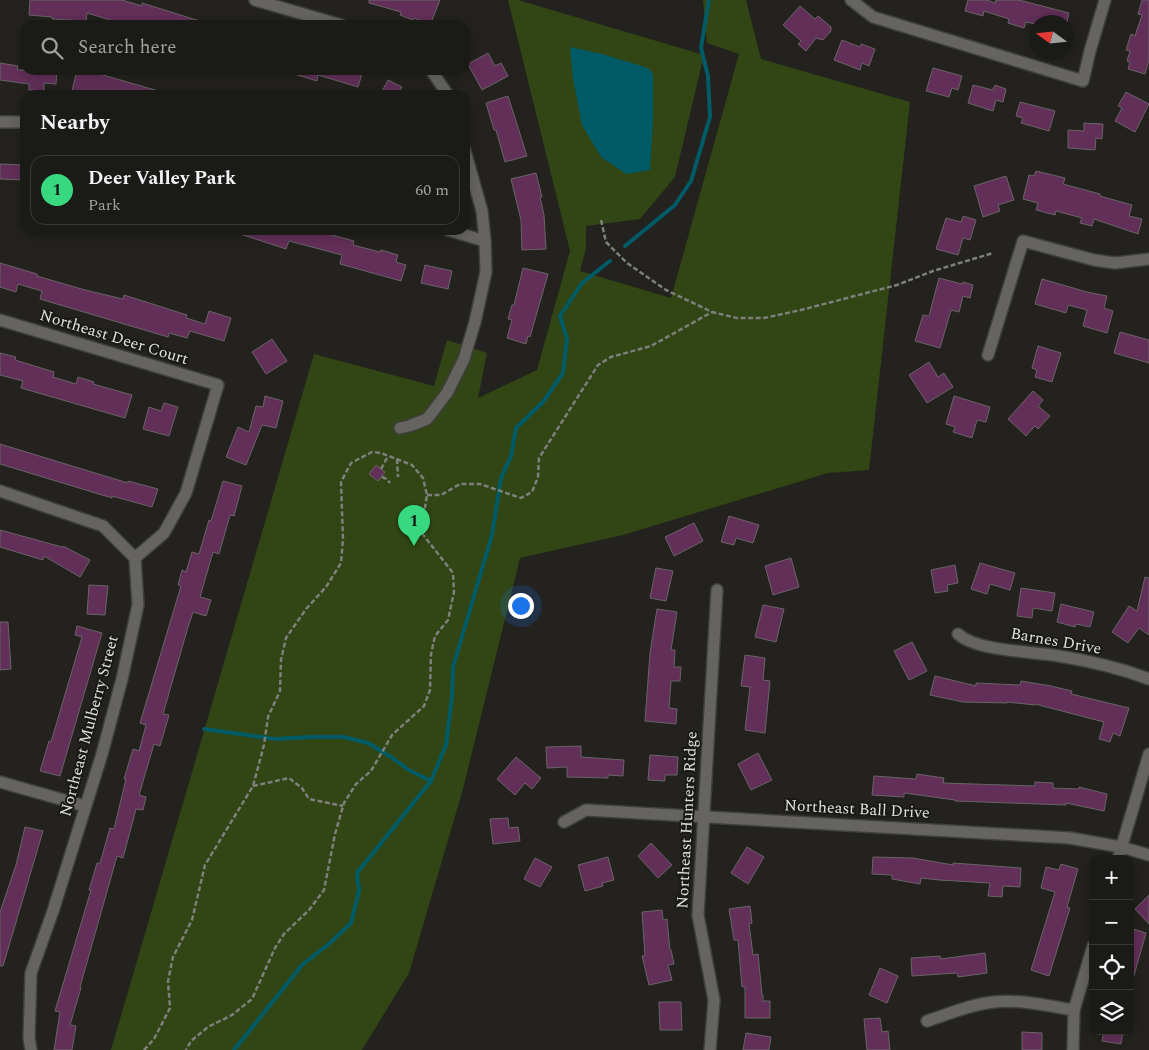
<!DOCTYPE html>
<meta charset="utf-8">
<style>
:root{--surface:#1a1a16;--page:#23231f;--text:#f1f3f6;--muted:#9fa1a1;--line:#383835;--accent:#38d880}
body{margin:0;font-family:Spectral,serif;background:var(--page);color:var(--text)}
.controls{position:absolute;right:15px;bottom:15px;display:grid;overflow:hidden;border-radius:10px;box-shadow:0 2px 12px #0003}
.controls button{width:45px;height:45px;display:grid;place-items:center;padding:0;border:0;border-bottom:1px solid var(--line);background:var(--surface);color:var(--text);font:25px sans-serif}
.compass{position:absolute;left:1029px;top:15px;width:45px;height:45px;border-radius:50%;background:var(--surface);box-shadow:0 2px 12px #0003;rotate:285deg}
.you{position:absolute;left:520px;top:605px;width:18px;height:18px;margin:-12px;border:4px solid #fff;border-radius:50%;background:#1a73e8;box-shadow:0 0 0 8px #1a73e833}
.badge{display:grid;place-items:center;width:32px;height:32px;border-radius:50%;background:var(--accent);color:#111;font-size:16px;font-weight:700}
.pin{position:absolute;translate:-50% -41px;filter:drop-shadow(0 1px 2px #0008)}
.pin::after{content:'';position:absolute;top:26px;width:18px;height:15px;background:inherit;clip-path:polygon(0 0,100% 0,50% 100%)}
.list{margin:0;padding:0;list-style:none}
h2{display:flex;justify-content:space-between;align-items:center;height:65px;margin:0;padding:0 20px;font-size:21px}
h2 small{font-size:16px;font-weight:400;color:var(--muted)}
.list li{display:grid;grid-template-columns:32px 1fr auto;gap:15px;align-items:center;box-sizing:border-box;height:70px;margin:0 10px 10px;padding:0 10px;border:1px solid var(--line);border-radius:15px}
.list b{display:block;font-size:19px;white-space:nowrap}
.list p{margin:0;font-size:16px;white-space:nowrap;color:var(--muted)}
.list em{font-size:16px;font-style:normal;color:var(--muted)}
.icon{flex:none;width:28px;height:28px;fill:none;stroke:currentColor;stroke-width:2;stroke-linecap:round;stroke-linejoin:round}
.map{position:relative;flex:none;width:1149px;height:1050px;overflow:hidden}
.search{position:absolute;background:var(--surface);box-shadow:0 2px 12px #0003;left:20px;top:20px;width:450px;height:55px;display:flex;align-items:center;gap:12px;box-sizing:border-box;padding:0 18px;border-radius:15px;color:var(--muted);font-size:19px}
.panel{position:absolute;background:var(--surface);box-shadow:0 2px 12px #0003;left:20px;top:90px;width:450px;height:145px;border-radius:15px}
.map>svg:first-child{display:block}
</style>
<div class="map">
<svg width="1149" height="1050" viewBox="0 0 1149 1050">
<rect width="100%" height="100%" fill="#23221e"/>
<path fill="#314614" d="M508,0H518L704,55L675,177L640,219L586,226V248L580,271L671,298L739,54L707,43L703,0H746L761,59L910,102L869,470L828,473L623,535L520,558L463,789L409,973L362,1050H111L314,354L434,386L447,340L487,353L478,398L537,370L570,251Z"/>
<path fill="#015b67" d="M570,47L602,54L648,68L653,74V120L650,170L626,174L601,157L582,125L573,79Z"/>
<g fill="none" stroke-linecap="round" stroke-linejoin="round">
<g stroke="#015b67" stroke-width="4">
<path d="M625,246L675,205L691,181L710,117L708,76L701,48L709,0"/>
<path d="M204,729L275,739L310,737H344L368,743L391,757L409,770L431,781"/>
<path d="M234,1050L302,965L330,943L351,923L359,891L357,873L431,781L446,745L452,697L453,667L492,535L501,478L511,456L516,428L543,402L563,373L567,339L560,316L582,283L610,261"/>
</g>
</g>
<g fill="#622f59" stroke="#696467">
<path d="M30,0H122L142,6V3L203,22V25H127L87,13L86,21L52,19V17L29,15Z"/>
<path d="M369,0H440L430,25L414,18L413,20L400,15L401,12L369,3Z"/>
<path d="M968,0H987L995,3L996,0H1019L1069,13L1067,22H1036V24L1026,22L1024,28L1008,23L1009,19L984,11L983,16L965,11Z"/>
<path d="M1142,0H1149V60L1145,74L1128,69L1130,62L1127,61L1130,51L1126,50L1131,34L1135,36L1142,15L1138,14Z"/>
<path d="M800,6L815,19L818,16L831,27V31L823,40L816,38L806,51L798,44L801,41L783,25Z"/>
<path d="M842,40L860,47L861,44L875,49L869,66L862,63L860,70L834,60Z"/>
<path d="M488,53L495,66L501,63L508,76L482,90L468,64Z"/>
<path d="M0,63L18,66L17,70H57L56,84L44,83V91L29,90V84L0,80Z"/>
<path d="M933,68L962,76L958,90L952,88L949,97L926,91Z"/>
<path d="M77,70L103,75L162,92V95H87L72,91Z"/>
<path d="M289,70H363L358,87L318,75L317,81L288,72Z"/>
<path d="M388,80L402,87L397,95H380Z"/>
<path d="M973,85L993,90L995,85L1006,89L1003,102L996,100L993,111L968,103Z"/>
<path d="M1126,92L1149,104L1135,132L1115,121L1122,108L1118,106Z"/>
<path d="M508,96L527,156L505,162L496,130H494L486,103Z"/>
<path d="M1020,102L1055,111L1049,131L1021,123L1023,118L1016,116Z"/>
<path d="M1084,123L1103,124L1102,139L1096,138L1095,150L1068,148V130L1084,131Z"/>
<path d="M0,164L25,165V180L0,179Z"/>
<path d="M1036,171L1065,178L1063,184L1100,194V196L1132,205L1129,216L1142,219L1138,234L1094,219L1092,226L1080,223L1082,218L1056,211L1055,215L1036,210L1038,203L1023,199L1029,175L1034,176Z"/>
<path d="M536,173L542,197H540L544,215L546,249L522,250L521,220L511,179Z"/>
<path d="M1006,176L1014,200L998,205L1000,211L983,217L974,186Z"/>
<path d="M963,216L976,220L970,240L963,238L958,255L936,249L946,218L961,222Z"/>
<path d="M234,230H290L300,233V230H313L354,241L353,245L380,252L381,250L398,255L396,262L406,265L401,281L340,264L342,255L289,241L286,249L234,232Z"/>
<path d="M0,263L37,274V276L85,290L123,299L124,295L187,315L186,318L205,324L209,311L231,318L224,341L190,331L187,338L169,333L168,337L40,299L42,291L18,284L16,292L0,287Z"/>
<path d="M425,265L452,271L448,289L421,283Z"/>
<path d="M523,268L548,274L530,337L528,336L526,344L507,338L512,320L508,319L512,305H514Z"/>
<path d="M939,278L962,284L963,282L973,285L970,298L963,296L959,312L951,310L940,348L915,341L923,315L929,316Z"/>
<path d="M1042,279L1087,292L1107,296L1104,308L1113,311L1107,333L1083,326L1087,310L1068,305L1066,313L1035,304Z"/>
<path d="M1120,332L1149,340V363L1114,353Z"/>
<path d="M272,339L287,361L266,374L252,352Z"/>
<path d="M1038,346L1061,353L1052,382L1035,377L1037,370L1032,368Z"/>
<path d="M0,353L16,357L15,360L54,372L53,377L76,384L78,377L94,382L93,384L132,395L125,418L21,388L23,381L0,375Z"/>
<path d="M929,362L938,377L944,373L953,387L927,403L909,375Z"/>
<path d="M1033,391L1043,400L1038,406L1050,416L1038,429L1035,426L1026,436L1008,419Z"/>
<path d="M265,396L283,401L276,428L262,425L246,465L226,457L238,427L249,432L256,406L263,407Z"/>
<path d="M954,396L990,407L986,422L977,420L972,438L953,432L955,427L946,424Z"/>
<path d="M164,403L178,407L169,436L143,429L149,407L161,411Z"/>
<path d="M0,444L128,483V481L158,489L152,507L112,496V498L0,464Z"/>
<path d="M376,465L385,472L378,481L369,474Z"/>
<path d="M223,481L242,486L234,516L230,515L219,554L213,552L200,597L211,600L206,616L193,612L188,627L163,714L169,715L160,746L154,744L139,795L146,797L143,810L136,809L123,858L117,856L80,987L81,988L70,1025L76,1026L72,1050H54L60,1012L55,1011L91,890H89L97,863H100L110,828L114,829L126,779H124L133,749L139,751L146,725L140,723L181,586L178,585L182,570L186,572L192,552L199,554L209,520L211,521Z"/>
<path d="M729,516L759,525L753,543L736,538L734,545L721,542Z"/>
<path d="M694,523L703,541L674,556L665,537Z"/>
<path d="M0,530L62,547L63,546L90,560L80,577L44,556L43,560L0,547Z"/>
<path d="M791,558L799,587L773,595L765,566Z"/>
<path d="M980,563L1015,573L1010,590L990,584L987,594L971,589Z"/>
<path d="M955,565L958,583L947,585L948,591L935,593L931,570Z"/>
<path d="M656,568L673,571L666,601L650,598Z"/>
<path d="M1145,577L1149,578V635L1139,628L1128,643L1112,632L1129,606L1137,611Z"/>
<path d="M89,585L108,586L105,615L87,614Z"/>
<path d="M1021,588L1055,593L1052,611L1033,608L1032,618L1017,616Z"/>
<path d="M1061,604L1094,612L1090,627L1076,624L1075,627L1057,622Z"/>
<path d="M763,605L784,609L776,642L755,637Z"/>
<path d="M657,609L677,612L671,650H675L674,667H681L680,681H671L669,708L677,709L676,724L645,721L650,653Z"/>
<path d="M0,622H8L11,669L0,670Z"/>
<path d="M77,626L102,633L60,776L40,771L49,741L51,742L82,637L75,635Z"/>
<path d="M912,642L927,671L909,680L894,651Z"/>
<path d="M745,655L765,658L763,680L770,681L765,733L745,730L750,687L741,686Z"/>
<path d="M935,676L976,686V683L1020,685L1021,681L1051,686L1072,691L1071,694L1129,708L1120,736L1113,733L1110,742L1099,739L1104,722L1035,704V705L1007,702V703L963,702L930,695Z"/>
<path d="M581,746V757L624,760L623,776L608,775V778L567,777V767L547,768L546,747Z"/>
<path d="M758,753L772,780L751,790L738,764Z"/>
<path d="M650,755L678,757L677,775H665V781L648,780Z"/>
<path d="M516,757L541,778L532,789L525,783L515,795L497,779Z"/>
<path d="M917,774L944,778L943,783L1035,786V782L1053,783V788L1079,789V787L1107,794L1104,811L1066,803V805L955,801V800L904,793V797L872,795L874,776L916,779Z"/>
<path d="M508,818L509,828L518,827L520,841L493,844L490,819Z"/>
<path d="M25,827L43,831L3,966H0V912L16,865Z"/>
<path d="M651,843L672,865L658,878L638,856Z"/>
<path d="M747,847L764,857L748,884L731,873Z"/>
<path d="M608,857L614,880L602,883L603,886L585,891L578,865Z"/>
<path d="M873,857L913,858L953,865V863L1021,868L1020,887L1003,886L1002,897L988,896L990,883L939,880L921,878L920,884L892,879V875L872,874Z"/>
<path d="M535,858L552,867L540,887L524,879Z"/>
<path d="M1061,864L1078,869L1067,907L1070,908L1049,976L1031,970L1055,892L1041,888L1046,867L1059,870Z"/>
<path d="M1149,895V924L1135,909Z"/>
<path d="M750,906L752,923L749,924L753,955L758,954L762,995H763V1001H770V1018H745V987H742L738,940H734L729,909Z"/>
<path d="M662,910L663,920L667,919L670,950H671L674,964L668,965L672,980L649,985L642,956H645L642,912Z"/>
<path d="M1130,928L1146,933L1133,979H1130Z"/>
<path d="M985,953L987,973L958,977L957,973L912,976L911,958L940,956L941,959Z"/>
<path d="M880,968L898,976L887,1003L869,995Z"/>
<path d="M659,1002H681L682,1030H660Z"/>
<path d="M880,1018L882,1032L888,1031L890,1050H867L864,1019Z"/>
<path d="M1104,1031H1123L1121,1044L1102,1041Z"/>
<path d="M1022,1032L1042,1033V1050H1022Z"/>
<path d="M746,1033L771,1037L769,1050H743Z"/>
</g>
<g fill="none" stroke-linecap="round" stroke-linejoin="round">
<g stroke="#3f3f3b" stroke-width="14">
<g id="street">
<path d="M255,0L341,25"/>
<path d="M851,0L873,17L1083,81L1090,51L1105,0"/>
<path d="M431,70L448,95"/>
<path d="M0,122H25"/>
<path d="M448,230L485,241"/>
<path d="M0,320L218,385L186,493L164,533L135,558"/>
<path d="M988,355L1023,241L1094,260L1115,263L1149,259"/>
<path d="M400,428L409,426L427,419L447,393L464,359L475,322L486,272L485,241L482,211L465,151"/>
<path d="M0,491L103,526L135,558L138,605L122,679L102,754L53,911L31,973L29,1038L31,1050"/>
<path d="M958,634C978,652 1032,651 1059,656C1090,661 1120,668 1149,679"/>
<path d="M0,782L85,806"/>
<path d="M564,822L586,810L1070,838L1121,847L1149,855"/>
<path d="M1118,859L1149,754"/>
<path d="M927,1021C949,1014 971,1004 994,1002C1020,999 1048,1006 1074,1010"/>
<path d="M710,1050L714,1000L698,915L717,590"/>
<path d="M1073,1050L1074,1010L1093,946"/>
</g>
</g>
<g stroke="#7f7f7b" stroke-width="2.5" stroke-dasharray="5 2.5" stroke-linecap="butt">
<path d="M601,220L606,242L627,263L666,290L712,312L737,318H764L801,310L897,285L933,271L993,253"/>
<path d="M397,459L398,477"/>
<path d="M381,469L388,456"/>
<path d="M382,477L387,479L390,483"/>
<path d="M427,495H441L460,484H480L521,498L532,492L538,477L539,458L598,365L611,357L651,346L712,312"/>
<path d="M253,786L289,778L302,788L309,799L343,806"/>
<path d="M144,1050L154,1039L170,1008L168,981L173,957L192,920L205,865L253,786L264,745L268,717L280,691L281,660L286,638L306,609L326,587L341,563L343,539L341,482L351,463L372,452L381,453L412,465L423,478L427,495L421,532L453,573L454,592L448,620L435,636L431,654L430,690L424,706L392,735L371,771L356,784L344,803L335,834L324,890L309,910L284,934L275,948L252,999L232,1015L208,1027L191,1041L186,1050"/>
</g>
<use href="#street" stroke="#666460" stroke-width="11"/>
</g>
<g text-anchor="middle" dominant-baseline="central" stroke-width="4" stroke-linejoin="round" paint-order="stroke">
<g font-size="16" fill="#e0e0dd" stroke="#1a1915">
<text transform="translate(114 337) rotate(17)">Northeast Deer Court</text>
<text transform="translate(1056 641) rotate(10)">Barnes Drive</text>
<text transform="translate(89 726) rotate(-75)">Northeast Mulberry Street</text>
<text transform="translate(857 809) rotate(3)">Northeast Ball Drive</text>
<text transform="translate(687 820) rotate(-87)">Northeast Hunters Ridge</text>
</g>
</g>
</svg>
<div class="controls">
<button>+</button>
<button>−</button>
<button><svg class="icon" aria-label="locate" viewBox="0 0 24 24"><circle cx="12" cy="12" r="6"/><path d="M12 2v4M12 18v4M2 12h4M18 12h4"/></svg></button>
<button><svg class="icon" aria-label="layers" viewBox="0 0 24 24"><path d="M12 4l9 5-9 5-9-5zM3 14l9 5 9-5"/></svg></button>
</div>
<svg class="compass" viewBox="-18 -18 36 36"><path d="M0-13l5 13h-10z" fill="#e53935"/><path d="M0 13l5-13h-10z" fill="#9fa1a1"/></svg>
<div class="you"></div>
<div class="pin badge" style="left:414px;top:546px">1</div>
<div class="search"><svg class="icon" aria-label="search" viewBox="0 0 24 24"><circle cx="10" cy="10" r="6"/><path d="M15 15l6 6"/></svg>Search here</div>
<section class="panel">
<h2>Nearby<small></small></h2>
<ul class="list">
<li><span class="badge">1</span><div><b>Deer Valley Park</b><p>Park</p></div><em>60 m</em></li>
</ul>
</section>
</div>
